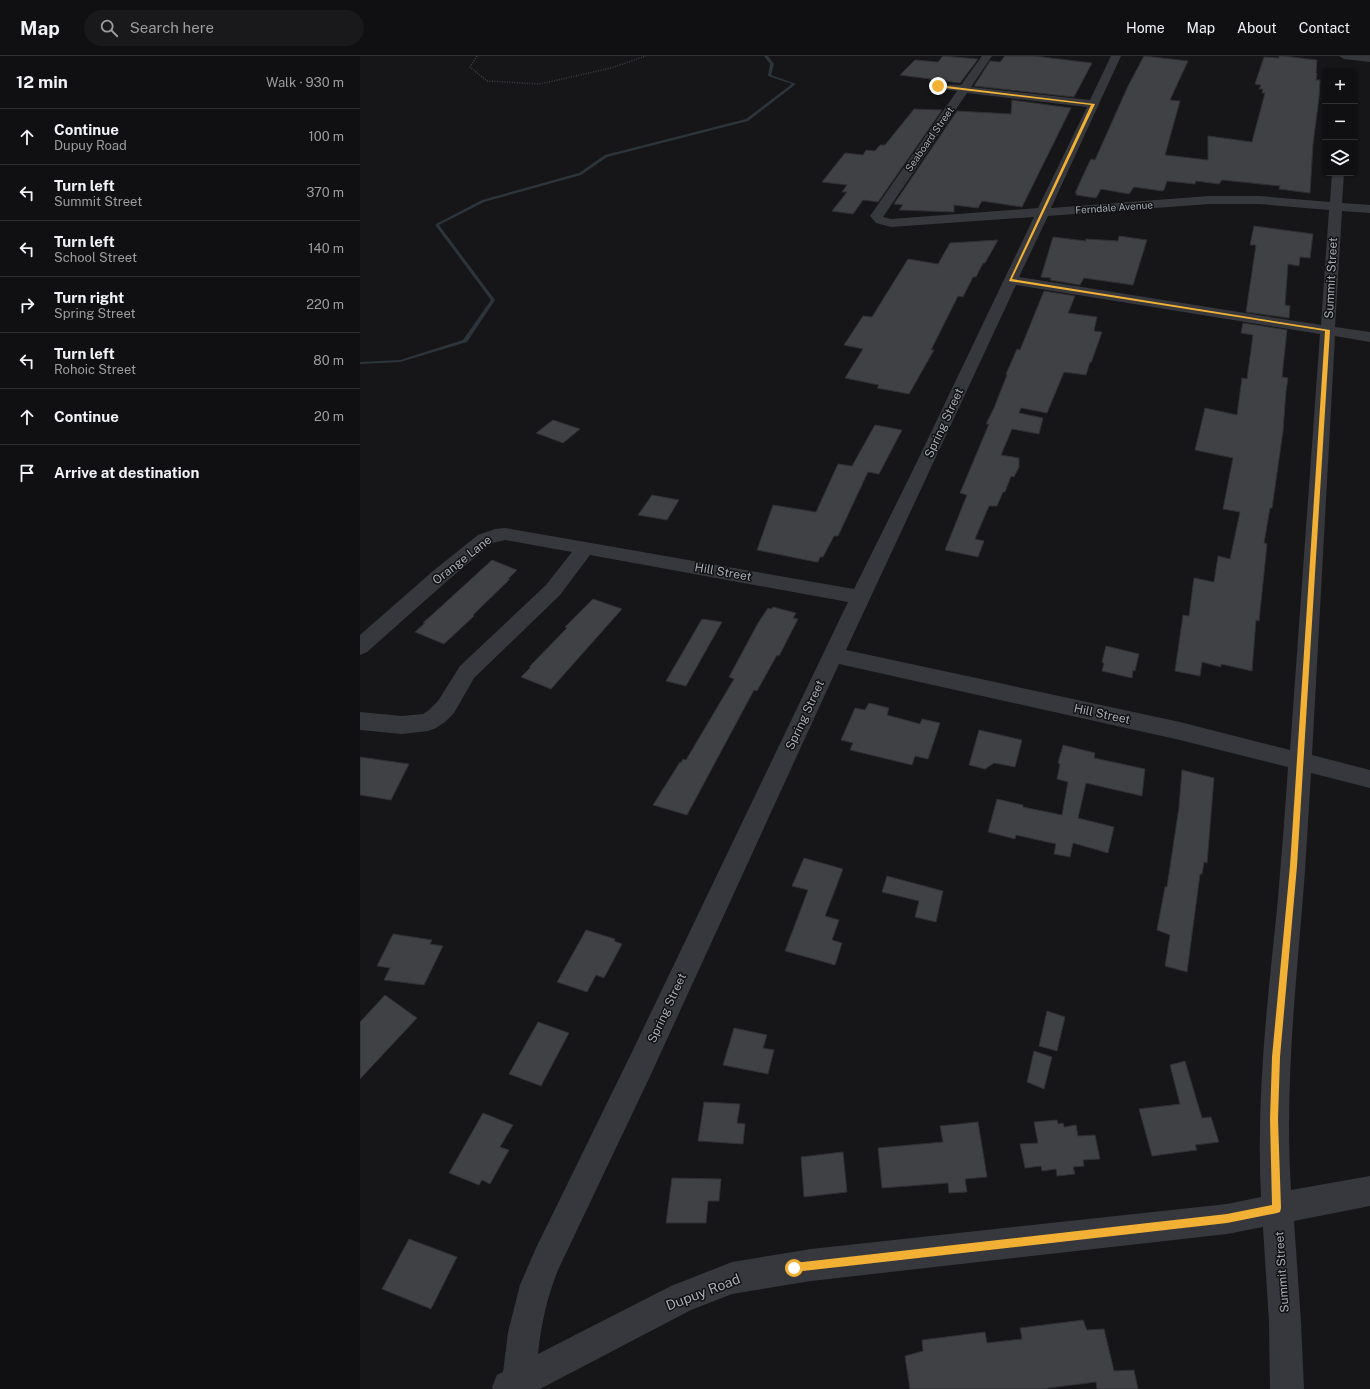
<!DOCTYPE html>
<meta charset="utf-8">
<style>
:root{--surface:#101012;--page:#19191b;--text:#f1f3f6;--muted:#9c9d9f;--line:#303032}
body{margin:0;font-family:"Public Sans",sans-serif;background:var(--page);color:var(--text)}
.controls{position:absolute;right:12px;top:12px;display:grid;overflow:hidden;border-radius:6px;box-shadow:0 1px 3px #0004}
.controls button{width:36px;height:36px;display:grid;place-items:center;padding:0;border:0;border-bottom:1px solid var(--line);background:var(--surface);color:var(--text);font:20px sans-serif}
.stop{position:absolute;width:12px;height:12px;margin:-9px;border:3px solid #f2b134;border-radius:50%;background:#fff}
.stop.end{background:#f2b134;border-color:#fff;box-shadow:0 1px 4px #0008}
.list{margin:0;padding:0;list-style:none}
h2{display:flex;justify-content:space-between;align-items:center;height:52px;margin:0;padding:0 16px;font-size:17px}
h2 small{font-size:13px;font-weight:400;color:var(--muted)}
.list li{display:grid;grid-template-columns:26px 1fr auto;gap:12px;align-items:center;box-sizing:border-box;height:56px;padding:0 16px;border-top:1px solid var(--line)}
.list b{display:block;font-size:15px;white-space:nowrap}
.list p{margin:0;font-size:13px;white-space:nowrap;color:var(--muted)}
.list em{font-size:13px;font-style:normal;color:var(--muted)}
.icon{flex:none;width:22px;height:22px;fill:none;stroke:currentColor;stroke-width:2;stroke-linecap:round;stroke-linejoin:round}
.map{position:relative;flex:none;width:1010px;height:1333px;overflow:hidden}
header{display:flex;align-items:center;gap:24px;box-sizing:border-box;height:56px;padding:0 20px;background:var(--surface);border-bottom:1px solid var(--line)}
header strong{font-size:19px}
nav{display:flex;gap:22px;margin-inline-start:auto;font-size:14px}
.search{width:280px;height:36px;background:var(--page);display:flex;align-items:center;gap:10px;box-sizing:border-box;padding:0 14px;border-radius:22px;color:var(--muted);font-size:15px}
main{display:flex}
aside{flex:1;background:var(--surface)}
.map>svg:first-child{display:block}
</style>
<header>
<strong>Map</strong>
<div class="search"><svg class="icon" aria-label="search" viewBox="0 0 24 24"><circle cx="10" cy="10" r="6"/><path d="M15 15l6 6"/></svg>Search here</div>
<nav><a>Home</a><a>Map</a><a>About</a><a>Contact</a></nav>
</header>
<main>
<aside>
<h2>12 min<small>Walk · 930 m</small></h2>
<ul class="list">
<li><svg class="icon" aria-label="ahead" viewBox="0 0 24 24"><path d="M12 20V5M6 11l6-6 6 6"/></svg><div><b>Continue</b><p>Dupuy Road</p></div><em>100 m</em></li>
<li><svg class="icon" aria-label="left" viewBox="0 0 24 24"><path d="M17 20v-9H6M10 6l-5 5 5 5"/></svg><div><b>Turn left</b><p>Summit Street</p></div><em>370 m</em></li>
<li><svg class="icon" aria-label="left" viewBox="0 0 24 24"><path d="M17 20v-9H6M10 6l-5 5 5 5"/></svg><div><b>Turn left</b><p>School Street</p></div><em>140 m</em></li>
<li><svg class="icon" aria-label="right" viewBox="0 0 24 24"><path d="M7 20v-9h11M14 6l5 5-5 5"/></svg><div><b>Turn right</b><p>Spring Street</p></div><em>220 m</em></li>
<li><svg class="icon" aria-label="left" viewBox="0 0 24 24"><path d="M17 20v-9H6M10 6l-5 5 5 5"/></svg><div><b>Turn left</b><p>Rohoic Street</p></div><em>80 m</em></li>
<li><svg class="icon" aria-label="ahead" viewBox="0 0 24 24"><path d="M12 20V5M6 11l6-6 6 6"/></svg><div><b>Continue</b></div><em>20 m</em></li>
<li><svg class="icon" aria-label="arrive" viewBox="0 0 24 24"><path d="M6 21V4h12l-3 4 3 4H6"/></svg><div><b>Arrive at destination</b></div></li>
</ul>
</aside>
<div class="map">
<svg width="1010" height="1333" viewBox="0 0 1010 1333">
<rect width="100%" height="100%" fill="#161618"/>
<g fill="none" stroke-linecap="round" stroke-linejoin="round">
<path fill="#2c353c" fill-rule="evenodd" d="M404,0H408L414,8L411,19L436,28L388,65L247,101L221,119L124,146L79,169L135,244L107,286L40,306L0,308V306L40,304L103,284L131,244L76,170V168L122,144L219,117L245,99L386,63L432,28L408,20L410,8Z"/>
</g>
<g fill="#404145" stroke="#303034">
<path d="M583,0L618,3L600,27L540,19L555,4L578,6Z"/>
<path d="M645,0H674L732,7L714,41L614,30L630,5L640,6Z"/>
<path d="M784,0L828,5L810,44L820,45L805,99L848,104V80L892,86L905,37H902L903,33H899L901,29L895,28L904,1L919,2V0H923L957,4L956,17L957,18L956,24H960L959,41L953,88L950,137L919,133L920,130L862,124L859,128L836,125L835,128L807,125L804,134L802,135L774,131L769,138L741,133L736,142L716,139L717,137H715L727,111L731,103L735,104L768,30Z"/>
<path d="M652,44L711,52L662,151L622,145L618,152L594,149V156L539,154L543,149L534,148L597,55L651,58Z"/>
<path d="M554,53L582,54L518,146L503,144L493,158L472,155L487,136H482L487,129L462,126L485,97L503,99L506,94L515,95L520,89H525Z"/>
<path d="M894,170L953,178L950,202L940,201L939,210L928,208L925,249L930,250L929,262L886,256L896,189H890Z"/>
<path d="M759,180L787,184L773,229L724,222L720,229L690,224L691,222L681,221L693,181L726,185V183L758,185Z"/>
<path d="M638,184L625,207H623L616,221H613L603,241L598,240L571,294H574L549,338L517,332L519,329L485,322L503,293L484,289L503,260L512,261L548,203L578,208L590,187Z"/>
<path d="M684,235L715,240L708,257L737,261L734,275L742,276L731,307L730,306L726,319L704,316L687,357L661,352L659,357L683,362L679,378L652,373L641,399L659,402V411L654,421L651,420L645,436H643L637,450H629L615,483L624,485L618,501L585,494L607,439L600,437L629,368H626L634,352L647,319L646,318L657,293L660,294Z"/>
<path d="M883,267L927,274L922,321L928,322L926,335L923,375L912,452H910L904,487L907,488L899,565L896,564L892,615L861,608V611L842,606L840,620L815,615L823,559L829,560L834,522L854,526L858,500L870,503L880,456L863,453L873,402L835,394L845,352L877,359L882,322L887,323L893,279L881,277Z"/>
<path d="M193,364L220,373L203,387L176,377Z"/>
<path d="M515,369L542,374L519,418L508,416L478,480H474L463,501H460L458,506H456L397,494L413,449L456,456L478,408L492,410Z"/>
<path d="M292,439L319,444L307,464L278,459Z"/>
<path d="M132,504L157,514L148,523H150L113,559L114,560L84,588L55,576L65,567H63Z"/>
<path d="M233,543L262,553L191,633L161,621L171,611H169L207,572L205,571Z"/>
<path d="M413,551L436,557L433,562L438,563L419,600L417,599L397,635L394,634L327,759L293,749L320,706L321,707L323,703L326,704L374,623L369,621L398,567L408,552L412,553Z"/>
<path d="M342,563L362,566L326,630L306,625Z"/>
<path d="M746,590L779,598L775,615L773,614L772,622L742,615L744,607L742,606Z"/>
<path d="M509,647L529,652L527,659L560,668L562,663L580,667L568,703L555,700L552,709L490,694L493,687L481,684L495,652L505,654Z"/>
<path d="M619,674L662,684L655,711L634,707L625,713L609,709Z"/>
<path d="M703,689L735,697L734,702L785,713L782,740L726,727L718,762L754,771L748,797L713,787L710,801L694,798L696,788L656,779L655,783L628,776L637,743L663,749V751L702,759L708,726L697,723L700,708L698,707Z"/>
<path d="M0,701L49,708L31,744L0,739Z"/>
<path d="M822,714L854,722L847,807L844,806L842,818H840L827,916L805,910L810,879L797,874L805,831H807L819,751Z"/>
<path d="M444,802L483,813L465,860L479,864L472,884L482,887L475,909L425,895L448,834L432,830Z"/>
<path d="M527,820L583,835L576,866L555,861L559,845L522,836Z"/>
<path d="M226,874L255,883L254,885L262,888L244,922L236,919L227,936L197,926Z"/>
<path d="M33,878L72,884L70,888L83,890L64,929L24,924L30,912L17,910Z"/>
<path d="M25,939L57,962L0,1023V966Z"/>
<path d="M687,955L705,961L697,995L679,990Z"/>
<path d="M178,966L209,977L181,1030L149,1018Z"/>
<path d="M374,972L407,979L403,992L414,994L408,1018L363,1009Z"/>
<path d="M674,995L692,1001L684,1033L667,1026Z"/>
<path d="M825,1005L842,1062L851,1061L859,1086L835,1089L837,1094L792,1100L779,1053L820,1048L810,1009Z"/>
<path d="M344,1046L380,1048L377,1067L385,1068L383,1088L338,1085Z"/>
<path d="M123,1057L153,1069L140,1091L149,1094L130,1128L122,1124L119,1129L89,1117Z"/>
<path d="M697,1064L698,1068L703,1067L704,1071L716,1069L718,1080L735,1079L740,1103L723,1104L724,1110L713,1111L715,1118L697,1120L696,1113L682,1115L681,1110L665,1112L660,1088L678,1087L674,1066Z"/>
<path d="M618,1066L627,1121L605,1123L607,1136L589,1137L588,1127L522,1132L518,1092L583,1086L580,1070Z"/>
<path d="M483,1096L487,1136L444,1141L441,1101Z"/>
<path d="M312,1122L361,1123L359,1145H348L346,1167H306Z"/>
<path d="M49,1183L97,1201L71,1253L22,1233Z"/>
<path d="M723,1264L727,1274L744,1273L754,1315L774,1314L778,1333H737L736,1326L681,1333H550L545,1300L563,1295L562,1284L625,1276L627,1287L662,1283L660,1272Z"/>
</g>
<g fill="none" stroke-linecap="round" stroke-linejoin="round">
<path stroke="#3d3f44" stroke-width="1.5" stroke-dasharray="1 1.5" stroke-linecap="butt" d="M117,0L110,11L127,25L180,28L251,12L286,0"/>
<g fill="#37383d" fill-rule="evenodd">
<path d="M622,0H632L611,31L730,44L751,0H761L691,152L849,140H899L970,146L972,117H984L982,147L1010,149V157L982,155L975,271L1010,276V286L975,280L952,699L1010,714V732L951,717C948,763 946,808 942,853C934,947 925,1040 931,1134L1010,1120V1150L934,1165L941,1266L944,1333H910L909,1266L903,1171L867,1178L451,1225L372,1238L331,1254L180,1333H133L132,1331L137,1319L143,1316L148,1276L160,1229L176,1192L272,996L488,546L230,499L200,539L114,622L94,657L85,666L76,672L68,675L42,678L0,674V656L42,660L63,658L69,654L78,645L100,610L186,529L212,496L145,484L132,487L87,525L7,596L0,599V579L73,515L118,479L135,473L145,472L494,533L554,412L674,161L531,171L516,167L510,160L597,35L574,32L573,30L574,28L601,29ZM607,37L727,51L678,152L531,163L523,161ZM849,148H899L969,154L961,269L659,221L688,160ZM656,229L960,278L930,694L820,666L486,594ZM479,608L820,684L928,711C925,759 921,806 917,853C907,949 896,1044 901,1141L867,1148L451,1193L372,1206L311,1230L178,1298C181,1269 187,1241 198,1214L292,1016Z"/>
<path d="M979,0H1010V6L984,3Z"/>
</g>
</g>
<path fill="#f2b134" d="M578,29L735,48L652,223L970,274L937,810L920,1001L918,1063L921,1152L920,1156L917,1157L867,1167L434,1216L431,1215L429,1212L431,1208L434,1207L867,1158L912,1149L910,1063L912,1001L930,810L965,275L649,225L731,49L577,31Z"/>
<g text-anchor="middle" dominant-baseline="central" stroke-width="3" stroke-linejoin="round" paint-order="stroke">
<g font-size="10" fill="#a8adb8" stroke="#111113">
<text transform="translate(569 83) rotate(-55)">Seaboard Street</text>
<text transform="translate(754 151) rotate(-4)">Ferndale Avenue</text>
</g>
<g font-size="12" fill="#a8adb8" stroke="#111113">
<text transform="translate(971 222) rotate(-87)">Summit Street</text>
<text transform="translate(584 367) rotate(-65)">Spring Street</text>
<text transform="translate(102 504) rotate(-38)">Orange Lane</text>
<text transform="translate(363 516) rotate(10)">Hill Street</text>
<text transform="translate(742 658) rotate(12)">Hill Street</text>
<text transform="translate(445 659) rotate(-65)">Spring Street</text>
<text transform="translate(307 952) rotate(-65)">Spring Street</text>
<text transform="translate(922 1216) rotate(-94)">Summit Street</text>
</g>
<g font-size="14" fill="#a8adb8" stroke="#111113">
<text transform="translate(343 1236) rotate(-21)">Dupuy Road</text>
</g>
</g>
</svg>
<div class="controls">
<button>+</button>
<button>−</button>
<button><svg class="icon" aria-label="layers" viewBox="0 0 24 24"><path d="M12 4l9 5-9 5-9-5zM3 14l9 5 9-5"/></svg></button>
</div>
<div class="stop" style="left:434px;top:1212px"></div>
<div class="stop end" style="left:578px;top:30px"></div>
</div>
</main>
